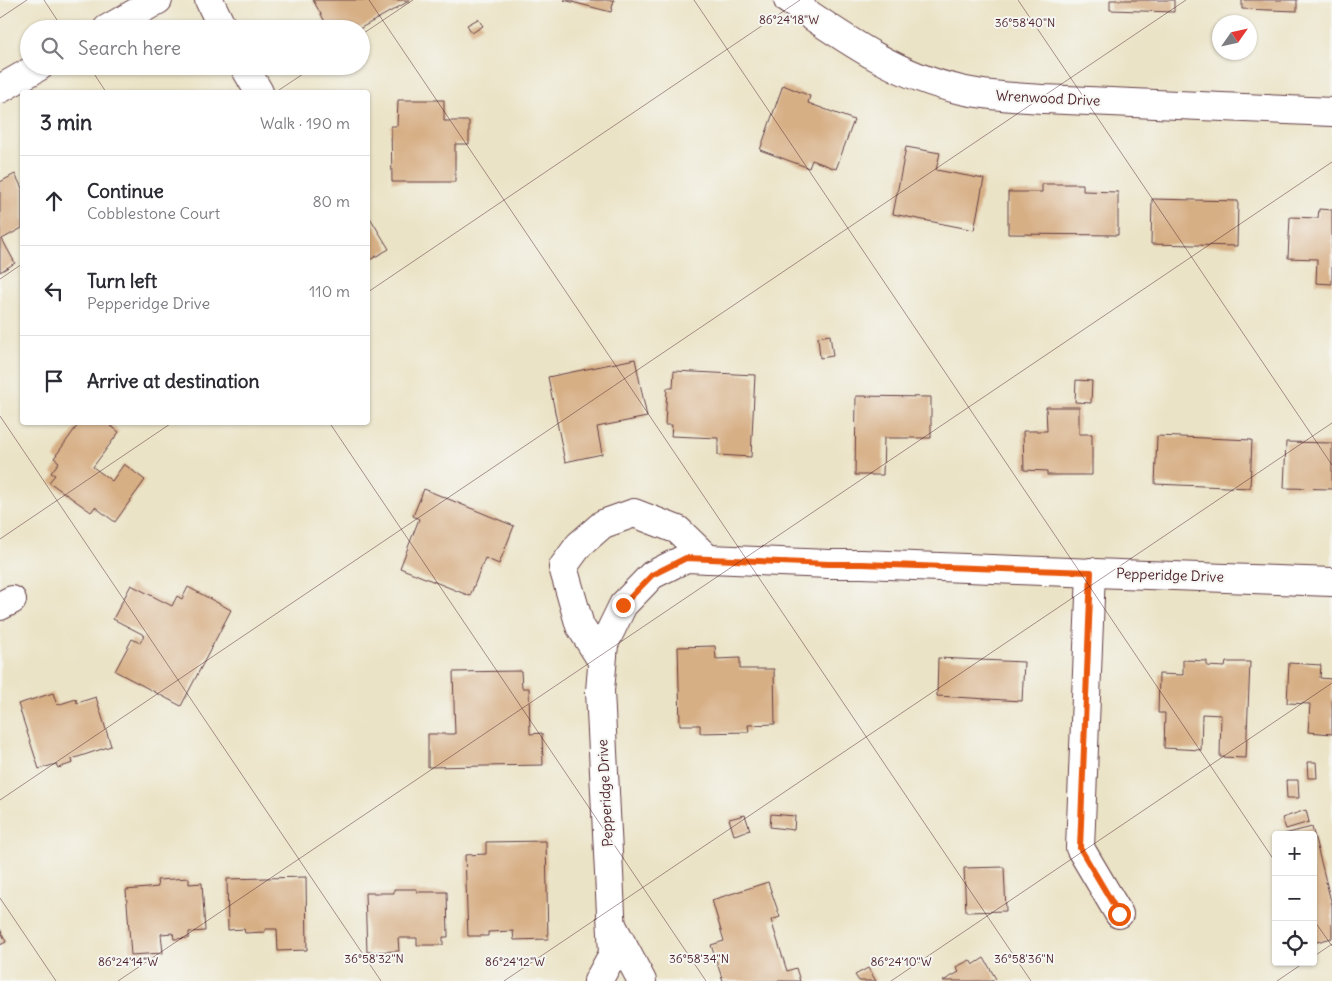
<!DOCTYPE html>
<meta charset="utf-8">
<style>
:root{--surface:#fff;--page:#f2f2f3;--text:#2b2b33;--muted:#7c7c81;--line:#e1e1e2}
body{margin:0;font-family:Delius,sans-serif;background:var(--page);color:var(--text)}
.controls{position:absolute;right:15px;bottom:15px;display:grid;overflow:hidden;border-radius:5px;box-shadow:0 1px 4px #0004}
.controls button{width:45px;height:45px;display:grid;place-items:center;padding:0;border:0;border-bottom:1px solid var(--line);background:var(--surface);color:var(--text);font:25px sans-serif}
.compass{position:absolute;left:1212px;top:15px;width:45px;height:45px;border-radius:50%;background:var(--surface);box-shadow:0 1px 4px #0004;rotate:56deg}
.stop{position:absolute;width:15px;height:15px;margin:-11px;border:4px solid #ea580c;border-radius:50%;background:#fff}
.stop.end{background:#ea580c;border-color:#fff;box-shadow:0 1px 5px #0008}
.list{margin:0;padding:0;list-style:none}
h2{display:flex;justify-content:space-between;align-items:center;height:65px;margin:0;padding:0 20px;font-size:21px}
h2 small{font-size:16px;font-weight:400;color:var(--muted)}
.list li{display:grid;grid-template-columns:32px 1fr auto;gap:15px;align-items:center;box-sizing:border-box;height:90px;padding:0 20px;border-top:1px solid var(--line)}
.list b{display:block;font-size:19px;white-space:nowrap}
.list p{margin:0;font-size:16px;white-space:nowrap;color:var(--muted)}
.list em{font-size:16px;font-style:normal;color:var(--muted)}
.icon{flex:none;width:28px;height:28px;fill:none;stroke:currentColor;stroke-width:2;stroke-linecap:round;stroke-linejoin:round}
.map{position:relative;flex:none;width:1332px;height:981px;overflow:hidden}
.search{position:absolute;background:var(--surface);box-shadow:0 1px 4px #0004;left:20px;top:20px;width:350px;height:55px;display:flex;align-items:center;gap:12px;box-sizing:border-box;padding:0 18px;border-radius:28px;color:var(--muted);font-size:19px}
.panel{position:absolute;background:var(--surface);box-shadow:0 1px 4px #0004;left:20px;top:90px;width:350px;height:335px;border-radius:5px}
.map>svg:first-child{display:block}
</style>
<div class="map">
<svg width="1332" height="981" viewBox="0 0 1332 981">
<rect width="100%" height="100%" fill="#f6f6f2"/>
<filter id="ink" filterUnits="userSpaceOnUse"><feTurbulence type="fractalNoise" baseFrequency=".02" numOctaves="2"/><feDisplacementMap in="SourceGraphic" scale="10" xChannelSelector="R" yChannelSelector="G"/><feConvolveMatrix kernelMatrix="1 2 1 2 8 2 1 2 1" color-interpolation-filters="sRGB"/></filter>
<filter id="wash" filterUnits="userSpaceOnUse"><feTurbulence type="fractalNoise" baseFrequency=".0096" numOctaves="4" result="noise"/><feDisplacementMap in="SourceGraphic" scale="20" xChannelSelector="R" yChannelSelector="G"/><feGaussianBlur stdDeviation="1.12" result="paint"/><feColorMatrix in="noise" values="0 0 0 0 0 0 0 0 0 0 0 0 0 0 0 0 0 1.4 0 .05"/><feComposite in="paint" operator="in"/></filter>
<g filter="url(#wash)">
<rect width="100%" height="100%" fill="#ebe3c6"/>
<g id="blocks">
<g fill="#d7af85">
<path d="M313,0H411L359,29H329Z"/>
<path d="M564,0H614L611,12Z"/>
<path d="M1110,0H1174V12L1110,10Z"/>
<path d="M1242,0H1297V11L1242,9Z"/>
<path d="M478,19L483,26L472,33L467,25Z"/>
<path d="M783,85L810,96L808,103L854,120L836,169L812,160L809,168L760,150Z"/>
<path d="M398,100H444V121H469V144H455V182H392L391,126H397Z"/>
<path d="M906,147L940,153L936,170L984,179L974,230L893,214Z"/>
<path d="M15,174L22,188V228L2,239L15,263L0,272V182Z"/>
<path d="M1042,184H1083V191L1118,192V235L1008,234V192H1042Z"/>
<path d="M1152,199L1238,201L1237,246L1151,244Z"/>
<path d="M1319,209L1332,210V284L1316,283L1317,259L1288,258L1290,217L1318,218Z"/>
<path d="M369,216L389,249L368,261V217Z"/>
<path d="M830,335L833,356L820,358L818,337Z"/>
<path d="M635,359L647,417L597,427L602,454L565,462L548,377Z"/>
<path d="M674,371L755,375L751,457L718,455V438L671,436L672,425H665L667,388H673Z"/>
<path d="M1076,380L1092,381L1091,403L1075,402Z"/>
<path d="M856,396L931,397V438H884L883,475H855Z"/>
<path d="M1046,407H1079V434H1092V475H1047V471L1024,470L1023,431H1047Z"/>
<path d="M80,422H106L119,432L93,467L112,481L124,464L145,480L115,522L95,507L91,512L49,482L55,475L51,473L59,462L54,458Z"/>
<path d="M1157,436L1252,440L1250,488L1155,484Z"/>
<path d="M1286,442L1332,443V489L1284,488Z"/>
<path d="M424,489L514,526L499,564L485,558L470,596L400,568L419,519L413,516Z"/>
<path d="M131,585L172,606L177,596L182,599L188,587L231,610L181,706L115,671L132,639L140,643L144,635L113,619Z"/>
<path d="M715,646L716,659L740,658V669H774L775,724L748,725L749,732L700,733V725H680L678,647Z"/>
<path d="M938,658L1024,662L1022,701L937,696Z"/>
<path d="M1183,660L1207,661V666L1225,667L1226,662H1250L1246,758L1220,757L1221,715L1202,714L1201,750L1164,748L1165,713H1158L1159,674L1183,675Z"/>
<path d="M1289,663L1321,665L1320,678L1332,679V734L1308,732L1310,704L1287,703Z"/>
<path d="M521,671L522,688H529L530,734L542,733L543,765L428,767V734H455L453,672Z"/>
<path d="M53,693L57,705L76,699L77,703L96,697L111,746L72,759L73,763L58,768L56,764L39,769L18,704Z"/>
<path d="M1307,762H1316L1317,778H1308Z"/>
<path d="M1286,780H1298L1299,798H1287Z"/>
<path d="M1306,810L1309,822L1286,829L1282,818Z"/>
<path d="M771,814L795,816L794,830L770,827Z"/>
<path d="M745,815L750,830L734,835L729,819Z"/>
<path d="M1312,827L1332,905V938L1313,943V835L1284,834Z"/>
<path d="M546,841L548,939L514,940L513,931L488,932V936H468L465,855L486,854V842Z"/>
<path d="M1004,867L1006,911L966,912L964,868Z"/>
<path d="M306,877L307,950L278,951L277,929H265V932L245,933L244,929L228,930L227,879Z"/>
<path d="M189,878V884L202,883L205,931L189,932V938L174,939L173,933L161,934L163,953L131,955L126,890L158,887L157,880Z"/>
<path d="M768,882L780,917L771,920L787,971L796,968L800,981H723L711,945L724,941L712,900Z"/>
<path d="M394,889H417V892H447L448,937H443V945H417V938H398L399,951L367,952L365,893H394Z"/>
<path d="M0,929L6,942L0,945Z"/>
<path d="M984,958L996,979L991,981H943L959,972L956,967L970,960L973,965Z"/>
<path d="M868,968L876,981H859L855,975Z"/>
</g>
</g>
</g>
<g filter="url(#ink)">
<use href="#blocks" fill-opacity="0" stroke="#623c42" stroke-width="1"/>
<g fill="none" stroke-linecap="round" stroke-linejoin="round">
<g stroke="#623c42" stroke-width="30">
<g id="minor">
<path d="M209,0L223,29"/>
<path d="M788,0C840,35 894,75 957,89C985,96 1015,97 1044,99L1332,112"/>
<path d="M107,29L158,0"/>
<path d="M244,66L259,92"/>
<path d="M0,89L40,66"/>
<path d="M1091,572L1080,848L1119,914"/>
<path d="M0,606L12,600"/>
<path d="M602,661L580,626L563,567L579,545L603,524L634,513L678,530L708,559"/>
<path d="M613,927L642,981"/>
<path d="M598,981L613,954L600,691L604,644L623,605L652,575L686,558L829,564H862L1332,582"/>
</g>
</g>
<use href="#minor" stroke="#fff" stroke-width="28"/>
</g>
</g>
<g fill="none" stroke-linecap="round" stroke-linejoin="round" filter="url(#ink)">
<path stroke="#ea580c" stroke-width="6" d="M623,605L652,575L686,558L829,564H862L1091,572L1080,848L1119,914"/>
</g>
<path fill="none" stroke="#4a1f2b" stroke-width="1" stroke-opacity="0.45" d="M44,0L63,29M369,0L1031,981M694,0L1276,863M1018,0L1332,465M0,18L27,0M361,35L413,0M89,66L106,92M276,92L315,66M0,279L22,264M368,292L800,0M0,416L381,981M329,422L706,981M0,539L173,422M0,800L1186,0M0,898L56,981M1313,919L1332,946M1313,957L1332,944M118,981L1332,162M504,981L1332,423M891,981L1332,683M1277,981L1305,962"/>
<g text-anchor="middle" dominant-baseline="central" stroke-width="4" stroke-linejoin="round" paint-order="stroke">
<g font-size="14" fill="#4a1f2b" stroke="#f6f6f2">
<text transform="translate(1048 98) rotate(3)">Wrenwood Drive</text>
<text transform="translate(1170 575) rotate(2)">Pepperidge Drive</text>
<text transform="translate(605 793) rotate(-93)">Pepperidge Drive</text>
</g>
</g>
<g font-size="12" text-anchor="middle" fill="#4a1f2b" stroke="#f6f6f2" stroke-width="4" stroke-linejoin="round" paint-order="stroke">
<text x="789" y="24">86°24'18"W</text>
<text x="1025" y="27">36°58'40"N</text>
<text x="374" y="963">36°58'32"N</text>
<text x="699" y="963">36°58'34"N</text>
<text x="1024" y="963">36°58'36"N</text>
<text x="128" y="966">86°24'14"W</text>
<text x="515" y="966">86°24'12"W</text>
<text x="901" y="966">86°24'10"W</text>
</g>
</svg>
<div class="controls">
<button>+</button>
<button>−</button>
<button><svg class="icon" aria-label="locate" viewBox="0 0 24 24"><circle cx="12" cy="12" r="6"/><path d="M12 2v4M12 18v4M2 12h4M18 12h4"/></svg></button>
</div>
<svg class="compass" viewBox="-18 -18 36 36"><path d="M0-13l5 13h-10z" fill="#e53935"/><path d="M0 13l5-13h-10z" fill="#7c7c81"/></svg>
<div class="stop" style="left:1119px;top:914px"></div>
<div class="stop end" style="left:623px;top:605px"></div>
<div class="search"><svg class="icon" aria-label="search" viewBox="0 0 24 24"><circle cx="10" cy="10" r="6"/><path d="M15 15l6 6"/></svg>Search here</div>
<section class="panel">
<h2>3 min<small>Walk · 190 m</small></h2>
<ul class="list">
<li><svg class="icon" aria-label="ahead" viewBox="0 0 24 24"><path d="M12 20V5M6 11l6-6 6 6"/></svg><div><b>Continue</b><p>Cobblestone Court</p></div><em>80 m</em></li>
<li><svg class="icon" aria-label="left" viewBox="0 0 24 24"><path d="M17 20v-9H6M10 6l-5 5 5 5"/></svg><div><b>Turn left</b><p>Pepperidge Drive</p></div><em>110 m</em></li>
<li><svg class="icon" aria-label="arrive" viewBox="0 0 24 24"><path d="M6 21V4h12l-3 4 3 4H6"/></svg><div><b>Arrive at destination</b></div></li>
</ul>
</section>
</div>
